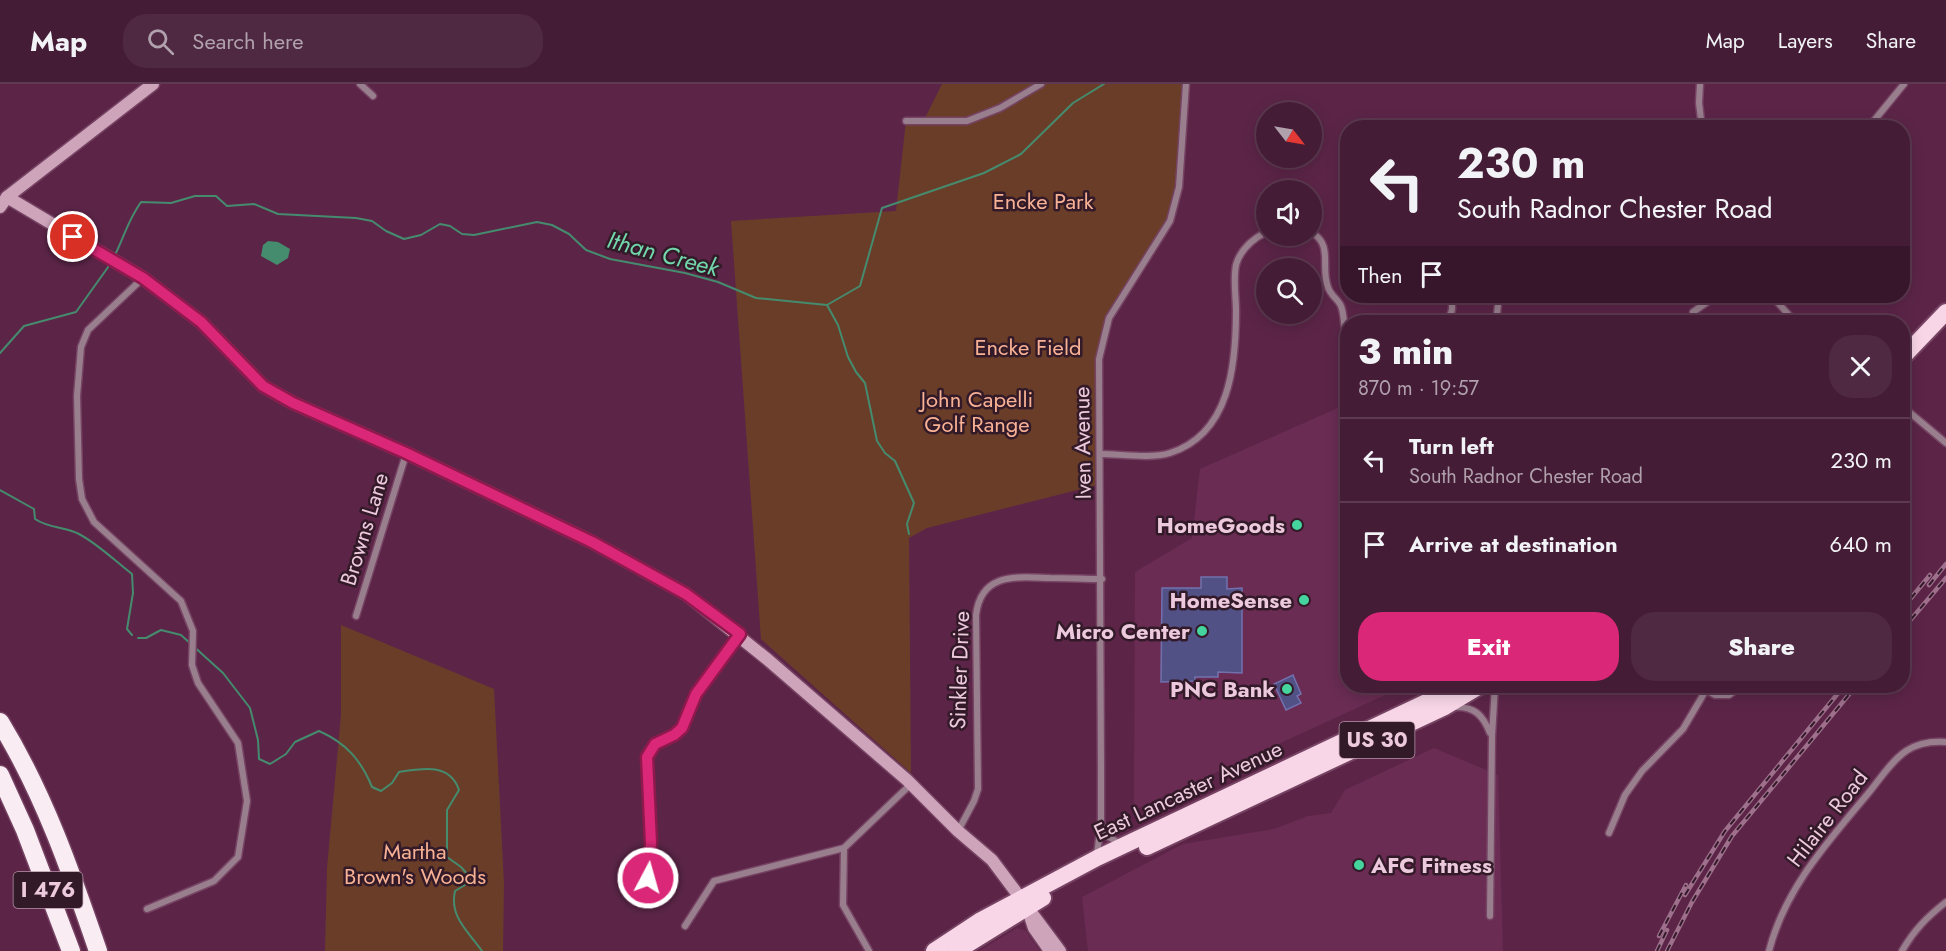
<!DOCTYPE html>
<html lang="en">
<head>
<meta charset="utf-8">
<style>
	:root { --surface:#451c36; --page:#4f2942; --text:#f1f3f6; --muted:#b0a1ad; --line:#5d3a51; --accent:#db2777 }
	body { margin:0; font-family:Jost,sans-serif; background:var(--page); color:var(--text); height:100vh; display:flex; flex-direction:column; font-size:22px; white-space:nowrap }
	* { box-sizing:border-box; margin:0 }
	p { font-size:20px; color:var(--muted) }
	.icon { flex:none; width:33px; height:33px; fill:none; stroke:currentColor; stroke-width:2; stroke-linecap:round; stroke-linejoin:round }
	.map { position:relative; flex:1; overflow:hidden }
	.panel { position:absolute; left:1340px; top:231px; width:570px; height:378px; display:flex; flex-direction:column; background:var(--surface); border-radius:24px; box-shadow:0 3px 15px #0003,0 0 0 2px var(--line) }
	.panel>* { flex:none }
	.top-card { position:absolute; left:1340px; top:36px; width:570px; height:183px; border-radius:24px; box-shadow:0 3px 15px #0003,0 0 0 2px var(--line); background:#451c36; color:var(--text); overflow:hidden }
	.needle { width:39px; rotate:121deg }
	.fabs { position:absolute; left:1256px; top:18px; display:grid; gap:12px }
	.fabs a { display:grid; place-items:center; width:66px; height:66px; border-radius:50%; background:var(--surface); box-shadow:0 3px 15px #0003,0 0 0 2px var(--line); font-size:30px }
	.pin { position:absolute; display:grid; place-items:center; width:51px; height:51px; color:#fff; margin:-26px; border:3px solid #fff; border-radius:50%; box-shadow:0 2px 6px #0007 }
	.me { position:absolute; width:66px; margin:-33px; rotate:6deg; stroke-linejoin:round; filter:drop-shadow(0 0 4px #0008) }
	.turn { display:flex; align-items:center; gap:21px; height:126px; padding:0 18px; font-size:27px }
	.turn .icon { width:78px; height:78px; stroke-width:2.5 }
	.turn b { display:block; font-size:42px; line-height:51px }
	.then { display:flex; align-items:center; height:57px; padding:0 18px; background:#0003; gap:12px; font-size:22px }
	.round { display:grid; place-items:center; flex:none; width:63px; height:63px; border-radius:24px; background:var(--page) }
	.headline { display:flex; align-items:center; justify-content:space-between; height:102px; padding:0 18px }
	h1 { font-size:36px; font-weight:800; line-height:45px }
	.action { display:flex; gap:12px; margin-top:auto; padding:12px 18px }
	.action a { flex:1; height:69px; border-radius:24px; background:var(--accent); color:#fff; font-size:24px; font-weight:800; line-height:69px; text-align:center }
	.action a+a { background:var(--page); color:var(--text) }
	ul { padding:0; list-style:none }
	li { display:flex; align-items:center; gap:18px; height:84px; padding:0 18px; border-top:2px solid var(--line) }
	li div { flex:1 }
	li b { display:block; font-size:22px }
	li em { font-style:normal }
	header { display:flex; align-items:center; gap:36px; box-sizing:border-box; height:84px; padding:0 30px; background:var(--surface); border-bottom:2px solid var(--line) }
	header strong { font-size:28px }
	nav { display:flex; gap:33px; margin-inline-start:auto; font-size:21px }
	.search { width:420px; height:54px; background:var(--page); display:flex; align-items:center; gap:15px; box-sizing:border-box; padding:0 21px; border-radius:24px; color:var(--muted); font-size:22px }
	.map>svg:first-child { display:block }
	.built { fill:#6a2c53 }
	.green { fill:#6a3d29 }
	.water { fill:#458b6e }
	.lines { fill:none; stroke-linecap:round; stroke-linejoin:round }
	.stream { stroke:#458b6e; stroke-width:2 }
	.building { fill:#525186; stroke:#7271ae; stroke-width:1.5 }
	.minor-casing { stroke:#764363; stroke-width:9 }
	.secondary-casing { stroke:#764363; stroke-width:15 }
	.trunk-casing { stroke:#764363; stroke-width:20 }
	.motorway-casing { stroke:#764363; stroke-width:21 }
	.minor { stroke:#997f8e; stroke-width:6 }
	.secondary { stroke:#cea4bb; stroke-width:12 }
	.trunk { stroke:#f8d6e8; stroke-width:16 }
	.motorway { stroke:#f9ecf3; stroke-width:18 }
	.rail-casing { stroke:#9e708c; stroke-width:4.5 }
	.rail { stroke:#331a29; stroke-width:2; stroke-dasharray:7; stroke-linecap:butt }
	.route-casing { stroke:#8e194d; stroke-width:15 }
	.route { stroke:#db2777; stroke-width:10 }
	.poi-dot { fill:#46d49e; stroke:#331a29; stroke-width:2 }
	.labels { text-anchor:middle; stroke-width:5; stroke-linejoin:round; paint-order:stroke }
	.shield { fill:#331a29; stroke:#b494a6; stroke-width:1.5 }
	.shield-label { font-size:21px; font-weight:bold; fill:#ecc9dc }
	.park-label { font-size:22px; fill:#f8b194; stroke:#331a29 }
	.street-label { font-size:22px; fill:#ecc9dc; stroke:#331a29 }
	.poi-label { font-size:22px; font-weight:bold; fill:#ecc9dc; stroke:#331a29; text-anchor:end }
	.water-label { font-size:24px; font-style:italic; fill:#72d8ac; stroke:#331a29 }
</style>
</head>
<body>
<header>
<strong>Map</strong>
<div class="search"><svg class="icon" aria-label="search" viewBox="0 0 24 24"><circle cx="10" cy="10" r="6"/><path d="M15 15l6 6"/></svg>Search here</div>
<nav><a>Map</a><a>Layers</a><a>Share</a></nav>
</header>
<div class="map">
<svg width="1946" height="867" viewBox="0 0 1946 867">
	<rect width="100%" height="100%" fill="#5c2548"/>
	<!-- built -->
	<g class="built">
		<path d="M1347,320V602H1405L1134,726L1135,488L1192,454L1200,385Z"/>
		<path d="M1434,664L1498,691L1503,867H1088L1082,813L1183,760L1274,745L1308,732L1331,729L1345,706Z"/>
		<path d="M1017,844L1026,847L1040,867H979Z"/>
	</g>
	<!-- green -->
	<g class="green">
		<path d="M942,0H1186L1179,103L1170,137L1109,234L1099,275L1101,400L927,444L909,454L911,689L761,555L731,137L896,127L906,37L924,36Z"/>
		<path d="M341,541L494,605L504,800L503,867H325L327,784L341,631Z"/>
	</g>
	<!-- water -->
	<path class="water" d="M268,157L278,158L290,165L288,174L277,181L261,172L263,161Z"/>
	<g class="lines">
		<!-- stream -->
		<g class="stream">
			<path d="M115,171C125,151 127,138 141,118L171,119L195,112H216L227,122L254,120L278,130L356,134L372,137L386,147L404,155L421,151L440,140L450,142L462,150L474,151L537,138L552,141L569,150L586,166L610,175L685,189L718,198L756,214L827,221L860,202L882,124L984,89L1021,70L1073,19L1104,0"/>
			<path d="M827,221L838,241L848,273L856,288L865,299L877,357L885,369L895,377L914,419L907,440L909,450"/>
			<path d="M0,269L24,242L76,228L111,179"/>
			<path d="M0,406L34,425L35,435C48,444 65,443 79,450C98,460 115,477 132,490L133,509L127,545L132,551"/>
			<path d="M138,554H146L161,546L181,551L223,589L250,624L258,656L259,675L270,680L286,670L295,658L319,647C346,659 361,676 372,703L381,707L392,699L399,688C423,684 450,679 459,706L447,726V773L461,783L468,791L465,801L455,807C449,833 469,848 482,867"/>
		</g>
	</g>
	<!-- building -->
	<g class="building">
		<path d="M1201,493H1227V505L1242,504V589L1218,588V593H1195V597L1161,598L1162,504H1201Z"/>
		<path d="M1293,591L1301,610L1297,612L1301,619L1286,626L1274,600Z"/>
	</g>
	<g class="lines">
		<defs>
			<g id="minor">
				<path d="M360,0L373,12"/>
				<path d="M1700,0L1699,19L1702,44"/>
				<path d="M906,37H967L1000,24L1041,0"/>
				<path d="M1868,44L1904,0"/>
				<path d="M1311,148C1334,161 1320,183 1328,203C1330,211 1338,215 1341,222C1345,232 1343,244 1347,254"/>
				<path d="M143,194L88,246L81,263L77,312L79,395L82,415L94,438L181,517L193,547L192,581L198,599L238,659L247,717L238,773L214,797L147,825"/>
				<path d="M1499,212L1497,230L1500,238"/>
				<path d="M1772,212L1795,238"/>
				<path d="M1693,228L1716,212"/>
				<path d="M1442,238C1453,232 1454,224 1450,212"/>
				<path d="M1902,322L1946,359"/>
				<path d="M1101,370C1120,370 1152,375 1170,369C1230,350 1236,281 1236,227C1236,213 1233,195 1236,181C1240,166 1253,155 1266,148"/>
				<path d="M356,532L406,370"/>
				<path d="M1706,606L1715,611H1729L1741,602"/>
				<path d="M1454,623C1474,622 1483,631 1490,649"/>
				<path d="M1102,741L1107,752L1121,760"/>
				<path d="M958,747L974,717L978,705L976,531C981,488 1017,493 1050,494C1067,494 1085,495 1102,495"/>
				<path d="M1609,749L1625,711L1642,687L1683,645L1706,606L1705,602"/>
				<path d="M1097,771L1101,737V686L1099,275L1109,234L1170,137L1179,103L1186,0"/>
				<path d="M642,811L647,804L651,759L647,673L655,660L674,651L682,643L696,610L739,551"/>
				<path d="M1490,832L1492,652L1495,602"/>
				<path d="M685,842L714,797L844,764"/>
				<path d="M869,867L843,821L844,764L911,700"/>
				<path d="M1769,867C1785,805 1826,760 1866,712C1879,697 1890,678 1906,667C1918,659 1932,657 1946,658"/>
				<path d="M1902,867C1914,846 1927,833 1946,818"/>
			</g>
			<g id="secondary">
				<path d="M7,113L143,194L201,238L263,302L293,319L406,369L592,458L686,510L767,575L907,696L958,747L992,776L1060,867"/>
				<path d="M0,123L7,113L153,0"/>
				<path d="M1030,832L1034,844L1050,867"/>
			</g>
			<g id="trunk">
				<path d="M1902,274L1946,228"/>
				<path d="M1147,763L1445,623L1480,602"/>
				<path d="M934,867L981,836L1097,774L1439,612L1468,602"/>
				<path d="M957,867L1043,814"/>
			</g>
			<g id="motorway">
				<path d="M0,638C44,710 71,788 98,867"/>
				<path d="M0,691L25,746L71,867"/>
			</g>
		</defs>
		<!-- minor casing -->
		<use href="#minor" class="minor-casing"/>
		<!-- secondary casing -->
		<use href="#secondary" class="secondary-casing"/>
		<!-- trunk casing -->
		<use href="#trunk" class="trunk-casing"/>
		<!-- motorway casing -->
		<use href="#motorway" class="motorway-casing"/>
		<!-- minor -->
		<use href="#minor" class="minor"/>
		<!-- secondary -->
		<use href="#secondary" class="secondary"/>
		<!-- trunk -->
		<use href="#trunk" class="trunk"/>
		<!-- motorway -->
		<use href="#motorway" class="motorway"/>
		<defs>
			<g id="rail">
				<path d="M1929,501L1946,480"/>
				<path d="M1902,525L1930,491"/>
				<path d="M1902,546L1946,494"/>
				<path d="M1685,811L1725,747L1844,602"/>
				<path d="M1659,852L1686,801"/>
				<path d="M1657,867L1667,846"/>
				<path d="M1667,867L1692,818L1732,752L1856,602"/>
			</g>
		</defs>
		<!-- rail casing -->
		<use href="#rail" class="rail-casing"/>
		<!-- rail -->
		<use href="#rail" class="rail"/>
	</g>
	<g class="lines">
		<defs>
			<path id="route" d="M73,153L143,194L201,238L263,302L293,319L406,369L592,458L686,510L740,550L696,610L682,644L674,651L655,660L647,673L651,759L648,794"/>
		</defs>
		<!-- route casing -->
		<use href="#route" class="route-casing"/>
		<!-- route -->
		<use href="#route" class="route"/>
	</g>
	<!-- markers -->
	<g class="poi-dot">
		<circle cx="1297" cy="441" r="6"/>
		<circle cx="1304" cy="516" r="6"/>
		<circle cx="1202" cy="547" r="6"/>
		<circle cx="1287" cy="605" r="6"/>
		<circle cx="1359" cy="781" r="6"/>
	</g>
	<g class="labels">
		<!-- shield labels -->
		<g class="shield">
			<rect x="1339.5" y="638" width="75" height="36" rx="4.5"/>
			<rect x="13.5" y="788" width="69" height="36" rx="4.5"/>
		</g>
		<g class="shield-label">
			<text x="1377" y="663">US 30</text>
			<text x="48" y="813">I 476</text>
		</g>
		<!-- park labels -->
		<g class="park-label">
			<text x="1043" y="125">Encke Park</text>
			<text x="1028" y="271">Encke Field</text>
			<text x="977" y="323">John Capelli<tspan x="977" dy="25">Golf Range</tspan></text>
			<text x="415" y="775">Martha<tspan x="415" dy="25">Brown's Woods</tspan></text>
		</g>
		<!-- street labels -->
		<g class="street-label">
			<text transform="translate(1082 359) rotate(-91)" y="8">Iven Avenue</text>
			<text transform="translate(364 445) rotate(-73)" y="8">Browns Lane</text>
			<text transform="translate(959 586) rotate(-88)" y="8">Sinkler Drive</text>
			<text transform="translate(1188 706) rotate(-25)" y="8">East Lancaster Avenue</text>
			<text transform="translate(1827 734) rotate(-52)" y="8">Hilaire Road</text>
		</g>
		<!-- poi labels -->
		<g class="poi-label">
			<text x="1285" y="449">HomeGoods</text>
			<text x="1292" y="524">HomeSense</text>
			<text x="1190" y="555">Micro Center</text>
			<text x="1275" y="613">PNC Bank</text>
			<text x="1371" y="789" text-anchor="start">AFC Fitness</text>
		</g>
		<!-- water labels -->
		<g class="water-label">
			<text transform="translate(663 170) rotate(15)" y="8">Ithan Creek</text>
		</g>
	</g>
</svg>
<div class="fabs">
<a><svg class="needle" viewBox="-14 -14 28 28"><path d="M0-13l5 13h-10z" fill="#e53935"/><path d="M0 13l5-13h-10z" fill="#b0a1ad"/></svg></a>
<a><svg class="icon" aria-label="sound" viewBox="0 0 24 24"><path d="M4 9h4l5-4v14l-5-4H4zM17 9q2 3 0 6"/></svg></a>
<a><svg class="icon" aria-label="search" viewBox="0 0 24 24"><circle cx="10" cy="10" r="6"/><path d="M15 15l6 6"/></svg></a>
</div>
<div class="pin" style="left:73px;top:153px;background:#d93025"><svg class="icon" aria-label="arrive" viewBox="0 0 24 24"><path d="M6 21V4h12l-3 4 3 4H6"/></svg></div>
<svg class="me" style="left:648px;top:794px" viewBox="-20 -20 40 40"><circle r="17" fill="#db2777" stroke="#fff" stroke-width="3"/><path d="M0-11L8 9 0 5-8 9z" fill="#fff"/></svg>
<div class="top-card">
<div class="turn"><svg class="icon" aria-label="left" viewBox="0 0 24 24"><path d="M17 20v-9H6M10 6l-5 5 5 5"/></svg><div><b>230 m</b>South Radnor Chester Road</div></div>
<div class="then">Then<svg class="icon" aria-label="arrive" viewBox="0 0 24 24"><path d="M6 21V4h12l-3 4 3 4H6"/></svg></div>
</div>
<section class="panel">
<div class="headline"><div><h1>3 min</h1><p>870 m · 19:57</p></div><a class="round"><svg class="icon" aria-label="close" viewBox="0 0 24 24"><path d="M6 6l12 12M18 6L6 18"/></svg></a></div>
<ul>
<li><svg class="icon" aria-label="left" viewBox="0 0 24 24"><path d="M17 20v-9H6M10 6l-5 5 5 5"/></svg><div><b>Turn left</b><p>South Radnor Chester Road</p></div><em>230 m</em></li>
<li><svg class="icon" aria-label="arrive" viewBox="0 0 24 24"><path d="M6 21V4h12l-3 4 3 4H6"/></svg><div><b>Arrive at destination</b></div><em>640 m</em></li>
</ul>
<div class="action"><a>Exit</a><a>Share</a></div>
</section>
</div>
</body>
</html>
